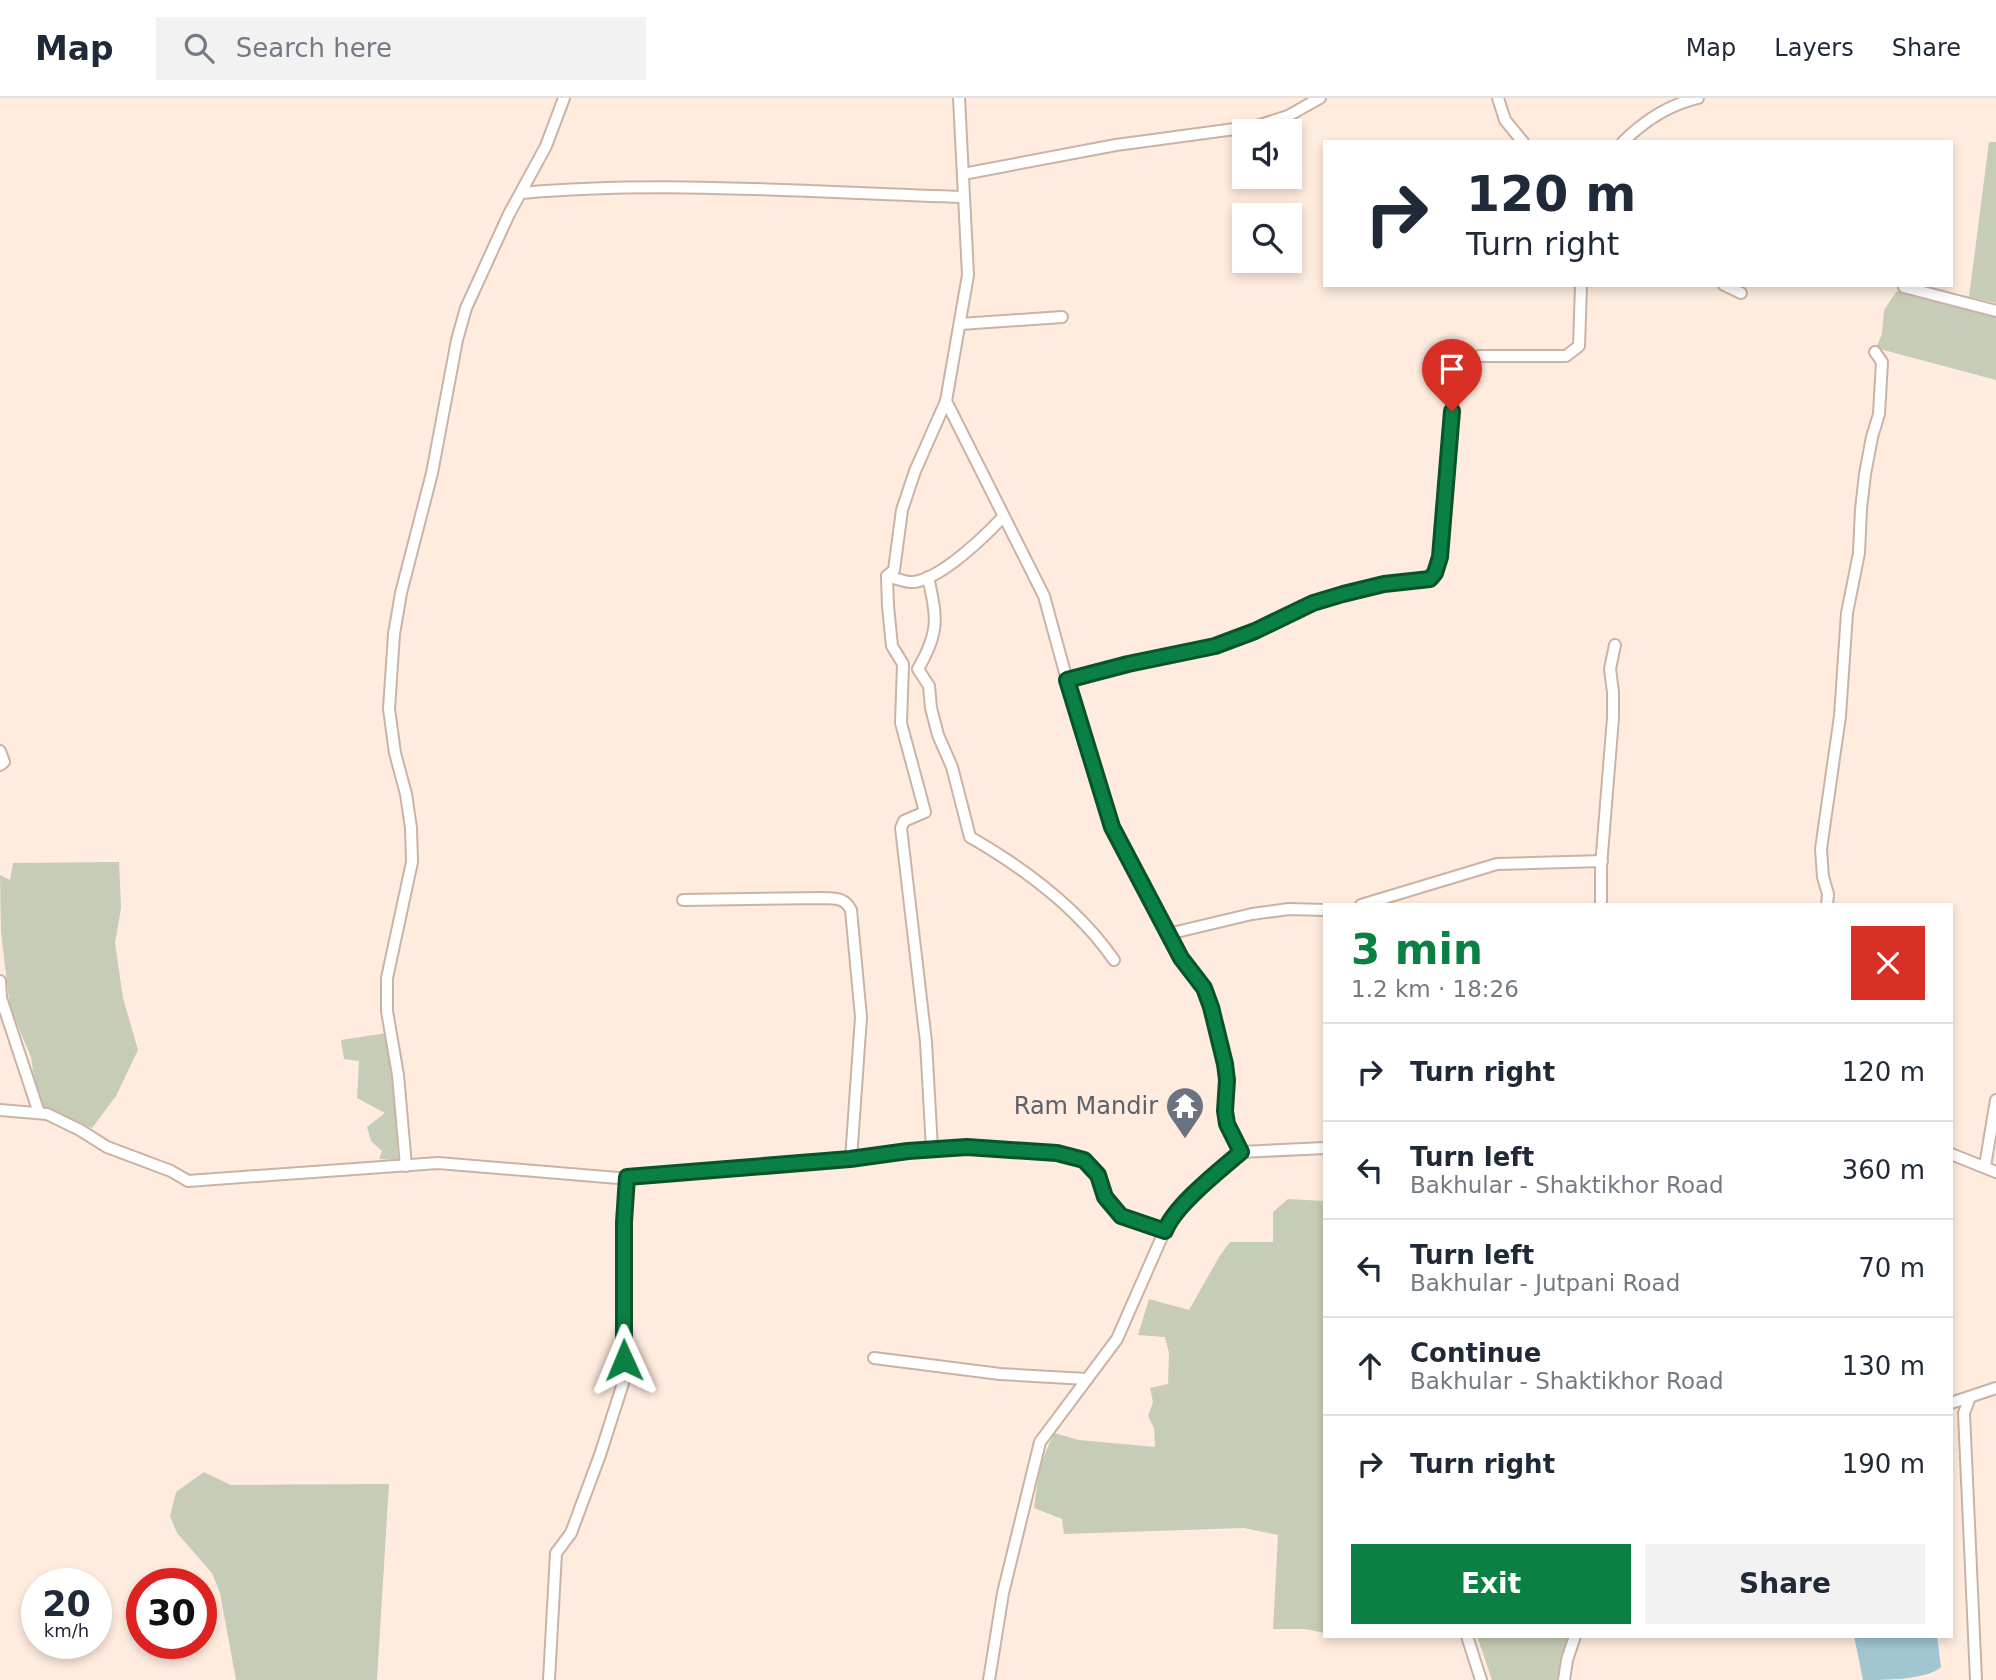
<!DOCTYPE html>
<html lang="en">
<head>
<meta charset="utf-8">
<style>
	:root { --surface:#fff; --page:#f2f2f3; --text:#1f2937; --muted:#747a83; --line:#e0e1e3; --accent:#0b8043 }
	body { margin:0; font-family:"DejaVu Sans",sans-serif; background:var(--page); color:var(--text); height:100vh; display:flex; flex-direction:column; font-size:26px; white-space:nowrap }
	* { box-sizing:border-box; margin:0 }
	p { font-size:23px; color:var(--muted) }
	.icon { flex:none; width:38px; height:38px; fill:none; stroke:currentColor; stroke-width:2; stroke-linecap:round; stroke-linejoin:round }
	.map { position:relative; flex:1; overflow:hidden }
	.side { position:absolute; left:1323px; top:805px; width:630px; height:735px; display:flex; flex-direction:column; background:var(--surface); border-radius:0px; box-shadow:0 4px 10px #0003 }
	.side>* { flex:none }
	.hud { position:absolute; left:1323px; top:42px; width:630px; height:147px; border-radius:0px; box-shadow:0 4px 10px #0003; background:#fff; color:var(--text); overflow:hidden }
	.fabs { position:absolute; left:1232px; top:21px; display:grid; gap:14px }
	.fabs a { display:grid; place-items:center; width:70px; height:70px; border-radius:0px; background:var(--surface); box-shadow:0 4px 10px #0003; font-size:35px }
	.speed { position:absolute; left:21px; top:1470px; display:flex; gap:14px; font-size:35px; font-weight:700; text-align:center }
	.speed>* { display:grid; place-content:center; width:91px; height:91px; border-radius:50%; background:var(--surface); box-shadow:0 4px 10px #0003; line-height:1 }
	.speed small { font-size:18px; font-weight:400 }
	.speed .limit { border:10px solid #d22; background:#fff; color:#111 }
	.pin { position:absolute; display:grid; place-items:center; width:60px; height:60px; color:#fff; margin:-72px -30px; border-radius:50% 50% 50% 0; rotate:-45deg; box-shadow:0 0 7px #0007 }
	.pin .icon { rotate:45deg }
	.me { position:absolute; width:77px; margin:-38px; rotate:359deg; stroke-linejoin:round; filter:drop-shadow(0 0 5px #0008) }
	.turn { display:flex; align-items:center; gap:24px; height:147px; padding:0 28px; font-size:32px }
	.turn .icon { width:91px; height:91px; stroke-width:2.5 }
	.turn b { display:block; font-size:49px; line-height:60px }
	.round { display:grid; place-items:center; flex:none; width:74px; height:74px; border-radius:0px; background:var(--page) }
	.overview { display:flex; align-items:center; justify-content:space-between; height:119px; padding:0 28px }
	h1 { font-size:42px; font-weight:700; line-height:52px; color:var(--accent) }
	.action { display:flex; gap:14px; margin-top:auto; padding:14px 28px }
	.action a { flex:1; height:80px; border-radius:0px; background:var(--accent); color:#fff; font-size:28px; font-weight:700; line-height:80px; text-align:center }
	.action a+a { background:var(--page); color:var(--text) }
	ul { padding:0; list-style:none }
	li { display:flex; align-items:center; gap:21px; height:98px; padding:0 28px; border-top:2px solid var(--line) }
	li div { flex:1 }
	li b { display:block; font-size:26px }
	li em { font-style:normal }
	header { display:flex; align-items:center; gap:42px; box-sizing:border-box; height:98px; padding:0 35px; background:var(--surface); border-bottom:2px solid var(--line) }
	header strong { font-size:33px }
	nav { display:flex; gap:38px; margin-inline-start:auto; font-size:24px }
	.search { width:490px; height:63px; background:var(--page); display:flex; align-items:center; gap:18px; box-sizing:border-box; padding:0 24px; border-radius:0px; color:var(--muted); font-size:26px }
	.map>svg:first-child { display:block }
	.green { fill:#c6ccb5 }
	.water { fill:#a2c5d1 }
	.lines { fill:none; stroke-linecap:round; stroke-linejoin:round }
	.minor-casing { stroke:#cab3a4; stroke-width:14 }
	.minor { stroke:#fff; stroke-width:10 }
	.route-casing { stroke:#07532c; stroke-width:18 }
	.route { stroke:#0b8043; stroke-width:12 }
	.labels { text-anchor:middle; stroke-width:5; stroke-linejoin:round; paint-order:stroke }
	.worship-label { font-size:24px; fill:#5b616d; stroke:#ffecdf; text-anchor:end }
</style>
</head>
<body>
<header>
<strong>Map</strong>
<div class="search"><svg class="icon" aria-label="search" viewBox="0 0 24 24"><circle cx="10" cy="10" r="6"/><path d="M15 15l6 6"/></svg>Search here</div>
<nav><a>Map</a><a>Layers</a><a>Share</a></nav>
</header>
<div class="map">
<svg width="1996" height="1582" viewBox="0 0 1996 1582">
	<rect width="100%" height="100%" fill="#ffecdf"/>
	<!-- green -->
	<g class="green">
		<path d="M1989,44H1996V205L1969,199Z"/>
		<path d="M1897,193L1996,219V282L1876,250L1882,236L1884,212Z"/>
		<path d="M119,764L121,810L115,845L123,900L138,952L116,998L92,1030L38,1008L31,959L10,910L1,834L0,777L10,782L13,765Z"/>
		<path d="M387,935L394,984L398,1061L397,1062L379,1061L382,1053L371,1043L367,1029L385,1015L357,1000L359,963L344,961L341,942Z"/>
		<path d="M1288,1101L1324,1103L1325,1109V1535L1304,1531H1273L1278,1437L1244,1430L1064,1436L1062,1421L1034,1410L1040,1367L1054,1335L1079,1342L1155,1349L1154,1330L1148,1318L1153,1304L1150,1290L1168,1286L1169,1255L1165,1239L1138,1237L1149,1201L1189,1212L1219,1159L1230,1144H1273V1114Z"/>
		<path d="M204,1374L231,1387L389,1386L377,1582H236L220,1495L212,1475L177,1435L170,1418L176,1394Z"/>
		<path d="M1477,1538H1569L1557,1582H1492Z"/>
	</g>
	<!-- water -->
	<path class="water" d="M1854,1538H1937L1941,1569C1927,1582 1884,1582 1863,1582Z"/>
	<g class="lines">
		<defs>
			<g id="minor">
				<path d="M959,0L968,177L946,303L1044,498L1067,582L1112,729L1181,860L1204,890L1218,929L1225,966L1227,982L1225,1013L1227,1026L1241,1054"/>
				<path d="M1498,0L1505,22L1523,44"/>
				<path d="M1623,44C1645,22 1668,7 1698,0"/>
				<path d="M963,76L1116,47L1257,28L1288,18L1320,0"/>
				<path d="M522,95C667,82 819,95 964,99"/>
				<path d="M1724,187L1741,195"/>
				<path d="M1904,189L1996,213"/>
				<path d="M960,226L1062,219"/>
				<path d="M887,478C895,480 906,485 914,484C942,480 984,439 1003,419"/>
				<path d="M928,479C937,520 940,533 918,571L929,588L931,610L938,637L952,669L970,739C1024,770 1078,810 1114,862"/>
				<path d="M1067,582L1128,566L1215,548L1255,533L1313,505L1343,496L1384,487L1430,481L1435,475L1440,459L1455,275L1462,265L1479,258H1566L1579,248L1581,187"/>
				<path d="M0,653L4,664L0,667"/>
				<path d="M683,802L823,800C836,801 844,799 851,812L861,919L851,1061"/>
				<path d="M1361,807L1497,766L1602,763"/>
				<path d="M1601,807V768L1613,620V594L1610,571L1615,547"/>
				<path d="M1827,807L1828,796L1823,779L1821,751L1840,618L1847,515L1859,455L1861,411L1865,376L1872,339L1879,316L1882,264L1875,254"/>
				<path d="M1168,836L1252,816L1289,811L1325,812"/>
				<path d="M0,883L1,900L39,1015"/>
				<path d="M0,1012L47,1016L80,1032L107,1049L171,1073L188,1083L438,1065L618,1080L851,1061L908,1053L967,1049L1057,1055L1084,1062L1098,1077L1105,1099L1121,1118L1165,1133"/>
				<path d="M932,1051L926,944L901,730L904,723L925,714L901,625L903,566L892,548L888,508L887,478L894,472L902,412L915,373L946,303"/>
				<path d="M1241,1054L1325,1050"/>
				<path d="M1951,1056L1996,1074"/>
				<path d="M406,1068L398,977L387,913V880L412,764L411,730L406,696L395,655L389,611L394,536L401,495L432,375L457,242L466,210L509,116L546,48L564,0"/>
				<path d="M1985,1068L1996,1002"/>
				<path d="M874,1260L1000,1276L1087,1281"/>
				<path d="M1970,1299L1964,1315L1976,1582"/>
				<path d="M1951,1305L1996,1290"/>
				<path d="M1467,1538L1481,1582"/>
				<path d="M549,1582L556,1455L571,1435L600,1357L625,1279L624,1124L627,1079"/>
				<path d="M989,1582L1003,1495L1040,1344L1117,1241L1168,1125L1201,1089L1241,1054"/>
				<path d="M1564,1582L1567,1562L1575,1538"/>
			</g>
		</defs>
		<!-- minor casing -->
		<use href="#minor" class="minor-casing"/>
		<!-- minor -->
		<use href="#minor" class="minor"/>
	</g>
	<g class="lines">
		<defs>
			<path id="route" d="M624,1262V1124L627,1079L850,1061L908,1053L967,1049L1057,1055L1084,1062L1098,1077L1105,1099L1121,1118L1165,1133C1174,1108 1220,1072 1241,1054L1227,1026L1225,1013L1227,982L1225,966L1211,909L1204,890L1181,860L1112,729L1067,582L1128,566L1215,548L1255,533L1313,505L1343,496L1384,486L1430,481L1435,475L1440,459L1452,313"/>
		</defs>
		<!-- route casing -->
		<use href="#route" class="route-casing"/>
		<!-- route -->
		<use href="#route" class="route"/>
	</g>
	<!-- icons -->
	<defs>
		<symbol id="temple-pin" viewBox="-11 -11 22 30"><path d="M0 17L-7.5 6A9.5 9.5 0 1 1 7.5 6Z" fill="#6b7280" stroke="#ffecdf"/><path d="M0-6L5-2H3V0L6.5 2.5H4V6H1.5V3h-3V6H-4V2.5H-6.5L-3 0V-2H-5Z" fill="#fff"/></symbol>
	</defs>
	<g fill-rule="evenodd">
		<use href="#temple-pin" x="1163" y="986" width="44" height="60"/>
	</g>
	<g class="labels">
		<!-- worship labels -->
		<g class="worship-label">
			<text x="1158" y="1016">Ram Mandir</text>
		</g>
	</g>
</svg>
<div class="fabs">
<a><svg class="icon" aria-label="sound" viewBox="0 0 24 24"><path d="M4 9h4l5-4v14l-5-4H4zM17 9q2 3 0 6"/></svg></a>
<a><svg class="icon" aria-label="search" viewBox="0 0 24 24"><circle cx="10" cy="10" r="6"/><path d="M15 15l6 6"/></svg></a>
</div>
<div class="speed"><div>20<small>km/h</small></div><div class="limit">30</div></div>
<div class="pin" style="left:1452px;top:313px;background:#d93025"><svg class="icon" aria-label="arrive" viewBox="0 0 24 24"><path d="M6 21V4h12l-3 4 3 4H6"/></svg></div>
<svg class="me" style="left:624px;top:1262px" viewBox="-20 -20 40 40"><path d="M0-17L14 15 0 8-14 15z" fill="#0b8043" stroke="#fff" stroke-width="4"/></svg>
<div class="hud">
<div class="turn"><svg class="icon" aria-label="right" viewBox="0 0 24 24"><path d="M7 20v-9h11M14 6l5 5-5 5"/></svg><div><b>120 m</b>Turn right</div></div>
</div>
<section class="side">
<div class="overview"><div><h1>3 min</h1><p>1.2 km · 18:26</p></div><a class="round" style="background:#d93025;color:#fff"><svg class="icon" aria-label="close" viewBox="0 0 24 24"><path d="M6 6l12 12M18 6L6 18"/></svg></a></div>
<ul>
<li><svg class="icon" aria-label="right" viewBox="0 0 24 24"><path d="M7 20v-9h11M14 6l5 5-5 5"/></svg><div><b>Turn right</b></div><em>120 m</em></li>
<li><svg class="icon" aria-label="left" viewBox="0 0 24 24"><path d="M17 20v-9H6M10 6l-5 5 5 5"/></svg><div><b>Turn left</b><p>Bakhular - Shaktikhor Road</p></div><em>360 m</em></li>
<li><svg class="icon" aria-label="left" viewBox="0 0 24 24"><path d="M17 20v-9H6M10 6l-5 5 5 5"/></svg><div><b>Turn left</b><p>Bakhular - Jutpani Road</p></div><em>70 m</em></li>
<li><svg class="icon" aria-label="ahead" viewBox="0 0 24 24"><path d="M12 20V5M6 11l6-6 6 6"/></svg><div><b>Continue</b><p>Bakhular - Shaktikhor Road</p></div><em>130 m</em></li>
<li><svg class="icon" aria-label="right" viewBox="0 0 24 24"><path d="M7 20v-9h11M14 6l5 5-5 5"/></svg><div><b>Turn right</b></div><em>190 m</em></li>
</ul>
<div class="action"><a>Exit</a><a>Share</a></div>
</section>
</div>
</body>
</html>
